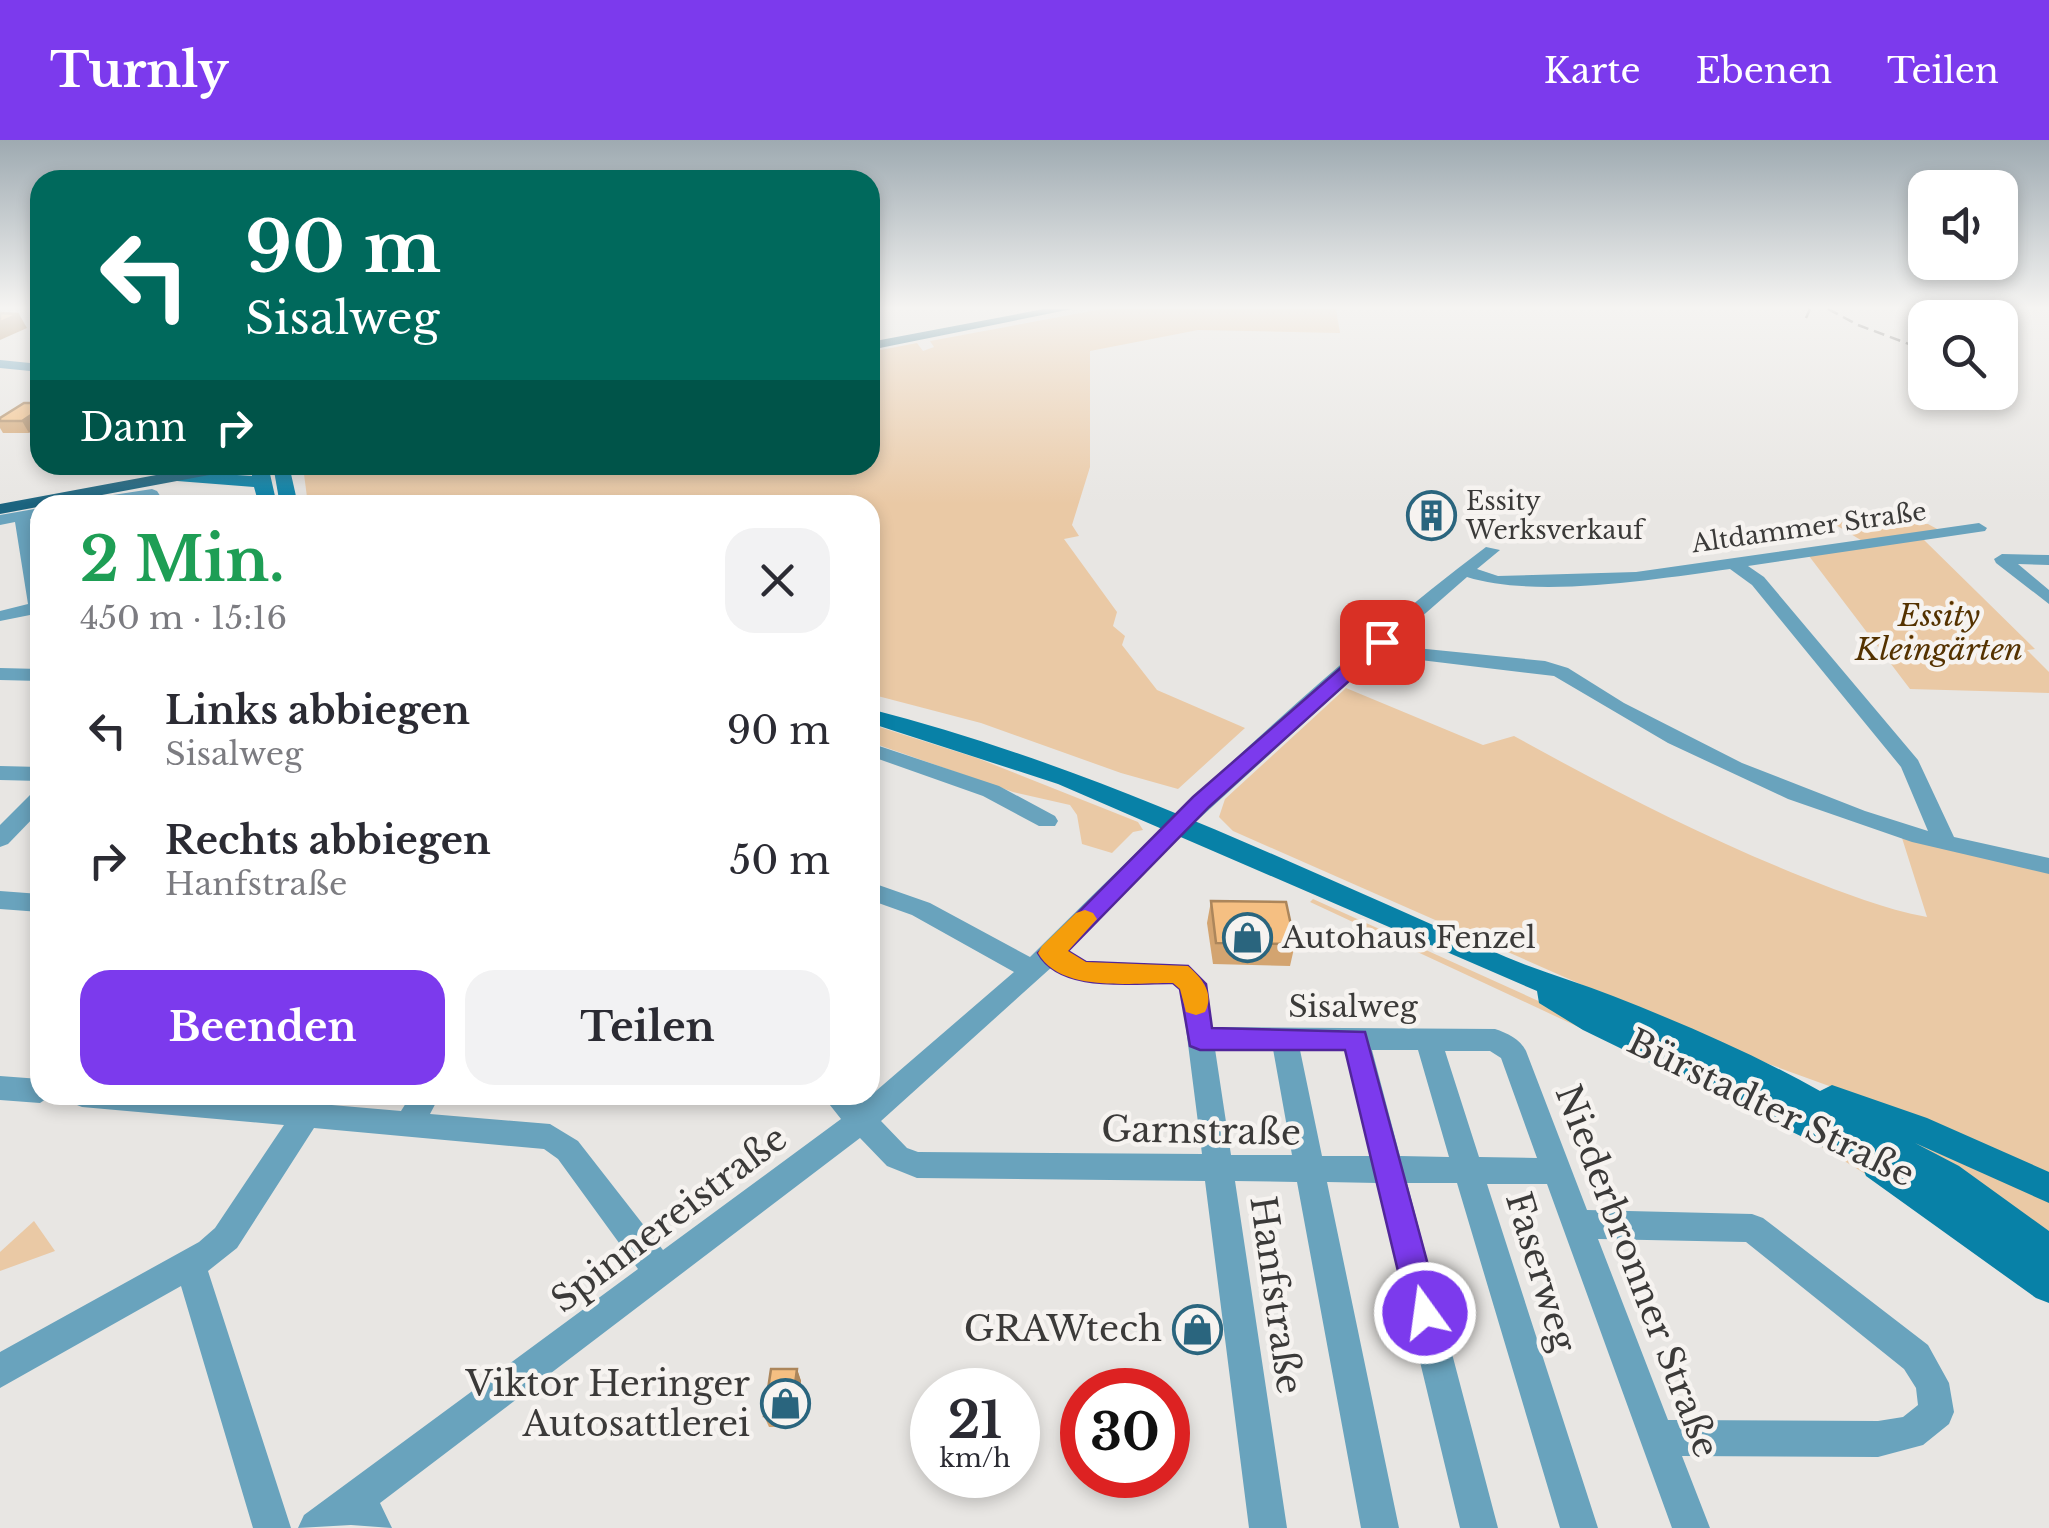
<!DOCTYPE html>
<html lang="de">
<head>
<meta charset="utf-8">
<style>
	:root { --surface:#fff; --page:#f2f2f3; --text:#2b2b33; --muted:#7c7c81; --accent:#7c3aed }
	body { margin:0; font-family:"Libre Baskerville",serif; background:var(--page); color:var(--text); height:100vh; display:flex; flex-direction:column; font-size:38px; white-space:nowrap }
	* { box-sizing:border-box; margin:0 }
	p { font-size:32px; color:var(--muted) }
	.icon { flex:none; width:55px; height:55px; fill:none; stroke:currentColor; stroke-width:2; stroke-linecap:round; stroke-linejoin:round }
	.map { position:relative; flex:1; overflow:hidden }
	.panel { position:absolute; left:30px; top:355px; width:850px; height:610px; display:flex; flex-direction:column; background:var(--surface); border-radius:30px; box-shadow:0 5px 15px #0003 }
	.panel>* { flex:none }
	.banner { position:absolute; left:30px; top:30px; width:850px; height:305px; border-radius:30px; box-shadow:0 5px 15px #0003; background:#00695c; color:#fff; overflow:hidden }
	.fabs { position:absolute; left:1908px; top:30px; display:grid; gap:20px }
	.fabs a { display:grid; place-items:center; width:110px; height:110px; border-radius:20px; background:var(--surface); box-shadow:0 5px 15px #0003; font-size:50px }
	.speed { position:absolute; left:910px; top:1228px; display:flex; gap:20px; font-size:50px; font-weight:700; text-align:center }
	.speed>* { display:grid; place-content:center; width:130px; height:130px; border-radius:50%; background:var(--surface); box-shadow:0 5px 15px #0003; line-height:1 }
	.speed small { font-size:25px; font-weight:400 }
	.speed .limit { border:15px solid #d22; background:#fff; color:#111 }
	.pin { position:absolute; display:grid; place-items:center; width:85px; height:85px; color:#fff; margin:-42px; border-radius:20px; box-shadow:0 5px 15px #0006 }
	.me { position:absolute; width:110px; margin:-55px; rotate:346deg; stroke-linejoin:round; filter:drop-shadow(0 0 8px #0008) }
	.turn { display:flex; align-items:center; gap:35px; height:210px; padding:0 50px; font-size:45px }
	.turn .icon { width:130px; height:130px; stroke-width:2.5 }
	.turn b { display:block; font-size:70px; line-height:85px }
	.then { display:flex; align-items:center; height:95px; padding:0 50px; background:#0003; gap:20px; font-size:38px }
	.round { display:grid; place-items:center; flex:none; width:105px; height:105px; border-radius:30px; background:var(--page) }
	.headline { display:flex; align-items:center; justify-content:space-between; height:170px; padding:0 50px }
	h1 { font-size:60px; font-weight:700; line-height:75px; color:#1e9e55 }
	.primary-button { display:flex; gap:20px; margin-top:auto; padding:20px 50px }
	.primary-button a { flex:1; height:115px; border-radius:30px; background:var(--accent); color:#fff; font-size:40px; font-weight:700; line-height:115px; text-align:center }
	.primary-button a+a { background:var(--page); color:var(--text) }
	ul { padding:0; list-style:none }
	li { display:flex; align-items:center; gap:30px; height:130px; padding:0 50px }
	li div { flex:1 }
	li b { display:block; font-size:38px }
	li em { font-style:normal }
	header { display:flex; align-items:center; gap:60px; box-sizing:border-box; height:140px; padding:0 50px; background:var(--accent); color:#fff }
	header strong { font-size:48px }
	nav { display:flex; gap:55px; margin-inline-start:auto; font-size:35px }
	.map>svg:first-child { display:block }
	.green { fill:#eac9a5 }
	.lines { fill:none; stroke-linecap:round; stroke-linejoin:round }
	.street { fill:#69a3bd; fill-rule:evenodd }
	.secondary { fill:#0881a7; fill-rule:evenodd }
	.primary { fill:#1c647f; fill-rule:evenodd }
	.rail { stroke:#595856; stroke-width:2.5; stroke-dasharray:11 6; stroke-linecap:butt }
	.wall { fill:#d3a470 }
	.shaded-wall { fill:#ac865b }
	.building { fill:#f5bf82; stroke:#ac865b; stroke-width:2.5 }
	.route { fill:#7c3aed; stroke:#51269a; stroke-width:2.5 }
	.slow { fill:#f59e0b }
	.labels { text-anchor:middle; stroke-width:9; stroke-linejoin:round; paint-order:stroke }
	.far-poi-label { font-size:25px; fill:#3b3a39; stroke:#f6f3f0; text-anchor:start }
	.far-street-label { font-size:25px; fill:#3b3a39; stroke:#f6f3f0 }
	.park-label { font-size:30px; font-style:italic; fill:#543200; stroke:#f6f3f0 }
	.poi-label { font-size:30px; fill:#3b3a39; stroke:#f6f3f0; text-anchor:start }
	.street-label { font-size:30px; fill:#3b3a39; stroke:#f6f3f0 }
	.near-street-label { font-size:35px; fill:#3b3a39; stroke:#f6f3f0 }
	.near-poi-label { font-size:35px; fill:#3b3a39; stroke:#f6f3f0; text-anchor:end }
</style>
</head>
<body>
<header>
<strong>Turnly</strong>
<nav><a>Karte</a><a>Ebenen</a><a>Teilen</a></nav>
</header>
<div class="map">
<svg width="2049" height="1388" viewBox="0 0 2049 1388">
	<rect width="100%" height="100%" fill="#e8e6e3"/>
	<!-- green -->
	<g class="green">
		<path d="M1102,169H1336L1340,193L1198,190L1090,211V327L1072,385L1079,396L1064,399L1117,472L1113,486L1125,496L1122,505L1157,550L1245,588L1178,649L1121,633L981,583L870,554V365H308L304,334L317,325H870V212L917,203L923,211L934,207L930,201Z"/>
		<path d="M1831,382L1928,384L1939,390L1864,402Z"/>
		<path d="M1923,399L2035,509L2027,510L2049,532V553L1910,549L1809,416Z"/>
		<path d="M1346,548L1483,605L1514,596C1608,648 1703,697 1803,737C1844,753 1884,769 1927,777L1902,698L2049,732V1037L1937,985L1730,910L1233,691L1219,677L1225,659Z"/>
		<path d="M870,584L977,618L1138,682L1143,690L1133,692L1112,713L1082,704L1077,675L1070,665L1013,652L870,602Z"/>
		<path d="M1313,759L1700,934L1878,1034L1900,1055L1774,978L1310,762Z"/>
		<path d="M1840,968L2049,1056V1093Z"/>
		<path d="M34,1081L55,1111L0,1131V1112Z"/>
	</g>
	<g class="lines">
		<!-- street -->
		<g class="street">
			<path d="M0,220L40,224V232L0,228Z"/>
			<path d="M152,349L157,351L166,365H150L147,359L110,365H72L80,360Z"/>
			<path d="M40,368V378L30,379L40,434V473L0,481V471L28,464L15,382L0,385V375Z"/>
			<path d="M1979,383L1987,388L1985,391L1748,426L1764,437L1918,620L1954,697L2049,718V734L1912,702L1788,659L1668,603L1554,536L1412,519L1385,509L1166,709L1067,811L1086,821L1188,826L1206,845L1212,887L1495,889C1507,893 1520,899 1526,911L1587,1070L1752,1074L1763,1078L1928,1205L1949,1243L1954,1272L1949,1284L1923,1305L1878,1317L1682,1316L1710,1388H1672L1547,1044H1487L1598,1388H1560L1457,1043H1407L1498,1388H1460L1377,1043L1327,1042L1399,1388H1361L1297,1042L1235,1041L1287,1388H1249L1205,1041L917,1038L887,1026L860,998L380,1363L392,1388L351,1385L298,1388L304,1375L638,1129L558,1019L544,1009L314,988L237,1108L208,1131L291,1388H253L181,1146L0,1248V1212L199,1102L215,1088L284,985L82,967L72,963L68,955H217L401,971L411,955H440L430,974L550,984L578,1001L663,1110L841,979L822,955H854L862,963L1014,832L912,775L870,760V742L930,763L1030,817C1175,673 1323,530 1486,407L1500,410L1477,429L1498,436L1636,432ZM1730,429L1752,445L1901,627L1928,691L1865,671L1742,623L1624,563L1568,528L1545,521L1416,508L1395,500L1467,437C1537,459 1657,439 1730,429ZM1053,826L1082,841L1173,843L1181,849L1202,1014L918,1012L907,1008L881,981ZM1215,909H1273L1292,1015H1231ZM1300,910H1345L1371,1016H1322ZM1372,910H1418L1449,1017L1400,1016ZM1445,911H1490L1501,918L1537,1018L1479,1017ZM1598,1099L1746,1102L1904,1229L1916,1248L1918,1265L1903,1277L1878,1281L1668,1280Z"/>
			<path d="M2002,414L2049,415V425L2018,424L2049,450V464L1996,423L1994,419Z"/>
			<path d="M0,528L40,529V541L0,540Z"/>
			<path d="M870,603L999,646L1055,676L1058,681L1055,686H1039L983,656L870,616Z"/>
			<path d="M0,626L40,627V641L0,640Z"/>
			<path d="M40,651V671L8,704L0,707V685L32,653Z"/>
			<path d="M0,751L40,754V772L0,769Z"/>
			<path d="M0,936L40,939V955H52L40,963L0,960Z"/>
		</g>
		<!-- secondary -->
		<g class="secondary">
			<path d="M252,325H268L277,365H259L254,347L177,341L169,336L177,331L252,336Z"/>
			<path d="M273,325H289L298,365H280Z"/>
			<path d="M870,569C1091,625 1298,727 1506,817C1541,832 1578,842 1613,856C1684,884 1754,914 1820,951L1832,945L1927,978L2049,1032V1063L1915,1003L1959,1026L2049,1091V1163L2036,1158L1866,1036L1862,1026L1583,890L1539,863L1537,851L1058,644L870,583Z"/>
		</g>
		<!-- primary -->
		<g class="primary">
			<path d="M1044,169H1072L870,210V202Z"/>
			<path d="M210,325H244L236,330L0,374V364Z"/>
		</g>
		<!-- rail -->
		<g class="rail">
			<path d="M1828,169L1858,185L1925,210"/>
			<path d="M1806,178L1810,169"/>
		</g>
	</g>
	<!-- wall -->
	<g class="wall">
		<path d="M24,263L29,293H3L0,288V278Z"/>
		<path d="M1211,761L1295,804L1290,826L1213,824L1207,783Z"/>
		<path d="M797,1229L801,1241L795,1287H769L764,1276Z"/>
	</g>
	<!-- shaded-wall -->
	<g class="shaded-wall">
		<path d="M19,174L27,188L0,200V182Z"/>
		<path d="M40,269V285L29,293L22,281Z"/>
		<path d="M797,1229L801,1241L795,1287L791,1275Z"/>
	</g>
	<!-- building -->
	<g class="building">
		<path d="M0,173L19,174L0,182Z"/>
		<path d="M24,263H40V269L22,281H0V278Z"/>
		<path d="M1211,761L1286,762L1295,804L1216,803Z"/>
		<path d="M771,1229H797L791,1275L764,1276Z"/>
	</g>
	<!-- sky -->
	<linearGradient id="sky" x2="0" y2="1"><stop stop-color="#9eaab1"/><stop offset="0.46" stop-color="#f5f4f2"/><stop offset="1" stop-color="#f5f4f2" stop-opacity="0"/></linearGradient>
	<rect width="2049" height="364" fill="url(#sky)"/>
	<!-- route -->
	<path class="route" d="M1382,496L1389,498V505L1209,667L1068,811L1086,822L1188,826L1206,844L1212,888L1365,892L1441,1173L1436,1185L1425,1189L1413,1185L1408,1173L1345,910H1200L1190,906L1180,849L1173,843C1134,842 1061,854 1038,813L1193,657L1375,498Z"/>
	<!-- slow -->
	<path class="slow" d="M1085,770L1093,773L1097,779L1068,811L1086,822L1188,826C1202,838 1215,854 1205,872L1196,875L1186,872L1180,849L1173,843C1134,842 1061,854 1038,813L1042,806L1076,773Z"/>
	<!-- icons -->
	<defs>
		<symbol id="building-ring" viewBox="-11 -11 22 22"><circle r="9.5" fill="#f6f3f0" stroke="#2a657e" stroke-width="1.5"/><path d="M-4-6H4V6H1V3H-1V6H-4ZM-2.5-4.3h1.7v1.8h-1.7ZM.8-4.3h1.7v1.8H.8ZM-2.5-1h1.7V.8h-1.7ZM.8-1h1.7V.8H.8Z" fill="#2a657e"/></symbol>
		<symbol id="shop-ring" viewBox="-11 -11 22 22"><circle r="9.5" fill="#f6f3f0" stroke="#2a657e" stroke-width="1.5"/><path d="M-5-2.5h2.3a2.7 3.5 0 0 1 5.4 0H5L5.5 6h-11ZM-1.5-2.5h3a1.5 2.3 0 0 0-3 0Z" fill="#2a657e"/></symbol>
	</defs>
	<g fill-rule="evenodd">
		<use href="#building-ring" x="1404" y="348" width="55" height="55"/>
		<use href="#shop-ring" x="1220" y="770" width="55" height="55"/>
		<use href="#shop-ring" x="1170" y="1162" width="55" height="55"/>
		<use href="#shop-ring" x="758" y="1236" width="55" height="55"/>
	</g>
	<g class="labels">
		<!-- far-poi labels -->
		<g class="far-poi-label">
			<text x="1466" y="370">Essity<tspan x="1466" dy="29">Werksverkauf</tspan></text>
		</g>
		<!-- far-street labels -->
		<g class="far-street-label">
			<text transform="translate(1809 387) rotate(-8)" y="9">Altdammer Straße</text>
		</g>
		<!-- park labels -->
		<g class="park-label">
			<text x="1939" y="486">Essity<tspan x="1939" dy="34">Kleingärten</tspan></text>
		</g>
		<!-- poi labels -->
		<g class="poi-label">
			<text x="1282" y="808">Autohaus Fenzel</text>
		</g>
		<!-- street labels -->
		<g class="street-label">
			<text x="1353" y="877">Sisalweg</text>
		</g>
		<!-- near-street labels -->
		<g class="near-street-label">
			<text transform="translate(1771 968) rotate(26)" y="12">Bürstadter Straße</text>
			<text transform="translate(1201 991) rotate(1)" y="12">Garnstraße</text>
			<text transform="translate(669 1079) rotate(-37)" y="12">Spinnereistraße</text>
			<text transform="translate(1637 1131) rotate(69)" y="12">Niederbronner Straße</text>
			<text transform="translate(1541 1132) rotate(73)" y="12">Faserweg</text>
			<text transform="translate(1276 1155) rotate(82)" y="12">Hanfstraße</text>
		</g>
		<!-- near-poi labels -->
		<g class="near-poi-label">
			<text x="1162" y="1201">GRAWtech</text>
			<text x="750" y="1256">Viktor Heringer<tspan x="750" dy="40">Autosattlerei</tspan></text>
		</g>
	</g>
</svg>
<div class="fabs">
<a><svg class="icon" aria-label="sound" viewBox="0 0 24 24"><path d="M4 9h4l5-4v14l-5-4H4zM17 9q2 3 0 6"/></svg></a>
<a><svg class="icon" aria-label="search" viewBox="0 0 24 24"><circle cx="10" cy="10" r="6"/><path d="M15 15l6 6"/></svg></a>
</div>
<div class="speed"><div>21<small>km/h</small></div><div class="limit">30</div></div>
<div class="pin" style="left:1382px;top:502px;background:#d93025"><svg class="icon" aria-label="arrive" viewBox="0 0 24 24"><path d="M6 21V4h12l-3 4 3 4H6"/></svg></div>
<svg class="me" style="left:1425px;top:1173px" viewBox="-20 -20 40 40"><circle r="17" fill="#7c3aed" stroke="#fff" stroke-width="3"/><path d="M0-11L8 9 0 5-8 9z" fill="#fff"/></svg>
<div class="banner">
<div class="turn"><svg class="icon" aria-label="left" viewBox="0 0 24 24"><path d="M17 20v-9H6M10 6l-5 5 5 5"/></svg><div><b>90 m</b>Sisalweg</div></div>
<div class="then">Dann<svg class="icon" aria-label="right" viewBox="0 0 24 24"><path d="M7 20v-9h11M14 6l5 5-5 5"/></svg></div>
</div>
<section class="panel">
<div class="headline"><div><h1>2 Min.</h1><p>450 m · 15:16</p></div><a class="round"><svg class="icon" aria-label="close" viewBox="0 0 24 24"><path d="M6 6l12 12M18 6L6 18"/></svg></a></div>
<ul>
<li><svg class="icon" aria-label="left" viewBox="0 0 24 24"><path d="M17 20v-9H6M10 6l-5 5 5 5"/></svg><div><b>Links abbiegen</b><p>Sisalweg</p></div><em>90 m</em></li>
<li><svg class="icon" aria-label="right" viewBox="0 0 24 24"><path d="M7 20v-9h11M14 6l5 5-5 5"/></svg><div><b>Rechts abbiegen</b><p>Hanfstraße</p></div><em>50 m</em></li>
</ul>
<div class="primary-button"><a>Beenden</a><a>Teilen</a></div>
</section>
</div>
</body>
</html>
